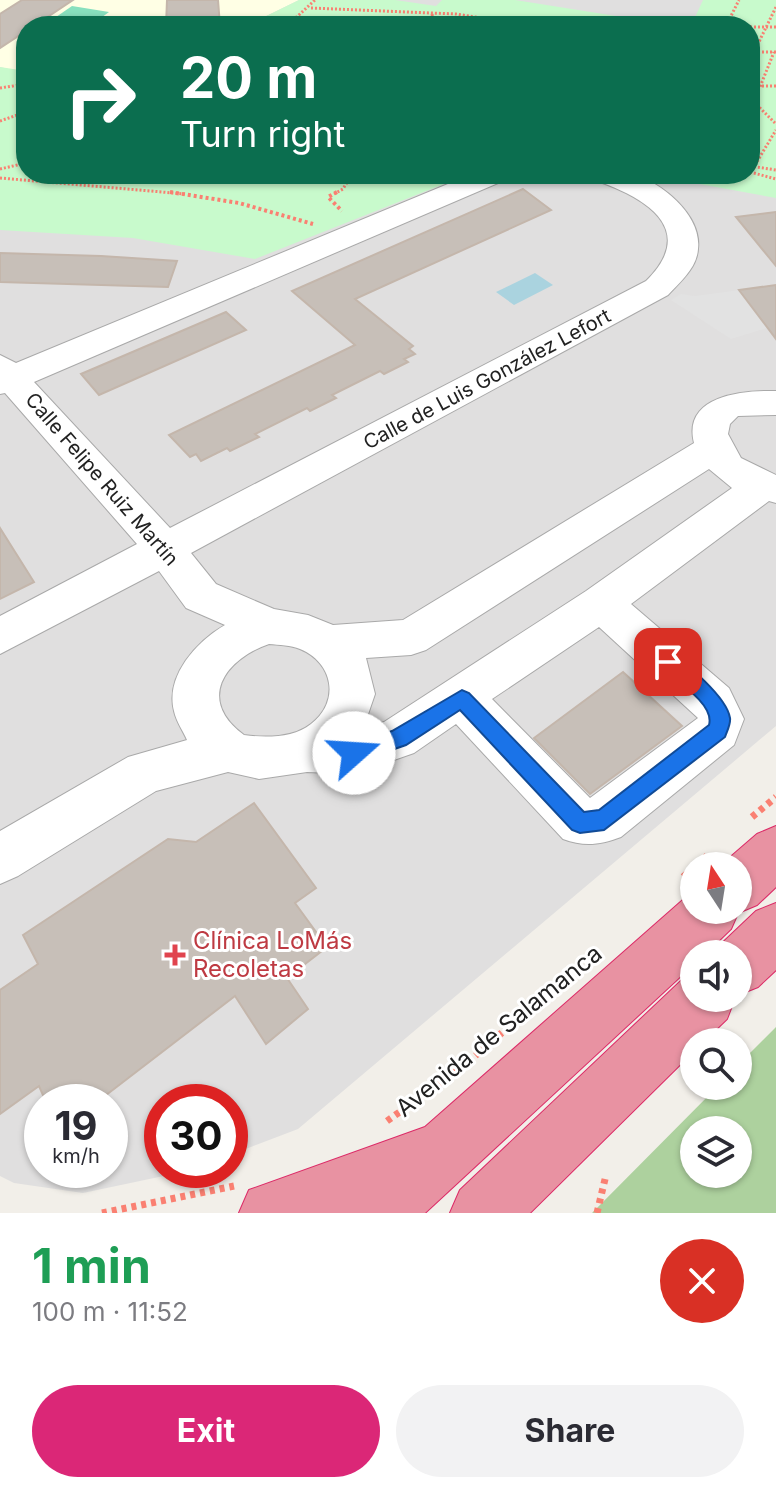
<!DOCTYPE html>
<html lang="en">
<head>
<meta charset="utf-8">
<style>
	:root { --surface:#fff; --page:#f2f2f3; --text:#2b2b33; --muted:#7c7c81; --accent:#db2777 }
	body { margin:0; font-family:Inter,sans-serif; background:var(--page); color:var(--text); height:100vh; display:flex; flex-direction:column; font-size:30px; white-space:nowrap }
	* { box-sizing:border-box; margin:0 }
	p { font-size:26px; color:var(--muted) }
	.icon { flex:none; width:44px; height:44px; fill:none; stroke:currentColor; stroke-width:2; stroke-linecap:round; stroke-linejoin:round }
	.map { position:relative; height:1213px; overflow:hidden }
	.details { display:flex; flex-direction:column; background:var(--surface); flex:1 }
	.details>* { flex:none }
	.top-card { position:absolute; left:16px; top:16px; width:744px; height:168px; border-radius:32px; box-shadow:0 2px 6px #0004; background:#0b6e4f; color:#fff; overflow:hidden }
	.needle { width:52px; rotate:348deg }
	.controls { position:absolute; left:680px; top:852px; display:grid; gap:16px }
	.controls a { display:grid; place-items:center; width:72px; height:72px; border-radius:50%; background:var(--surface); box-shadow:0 2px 6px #0004; font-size:40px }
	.speed { position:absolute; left:24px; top:1084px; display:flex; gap:16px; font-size:40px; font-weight:700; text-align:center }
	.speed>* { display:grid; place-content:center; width:104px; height:104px; border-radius:50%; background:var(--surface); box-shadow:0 2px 6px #0004; line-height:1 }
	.speed small { font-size:20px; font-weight:400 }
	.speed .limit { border:12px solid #d22; background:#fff; color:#111 }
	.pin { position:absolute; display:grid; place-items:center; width:68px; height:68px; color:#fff; margin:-34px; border-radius:16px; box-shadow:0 4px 12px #0006 }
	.me { position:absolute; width:88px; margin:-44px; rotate:71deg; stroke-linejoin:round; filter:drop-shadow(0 0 6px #0008) }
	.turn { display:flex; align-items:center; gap:28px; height:168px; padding:0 32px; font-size:36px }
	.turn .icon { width:104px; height:104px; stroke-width:2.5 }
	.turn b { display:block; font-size:56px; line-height:68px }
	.round { display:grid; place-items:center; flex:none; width:84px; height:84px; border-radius:42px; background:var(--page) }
	.head { display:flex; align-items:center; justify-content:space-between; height:136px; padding:0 32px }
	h1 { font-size:48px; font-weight:700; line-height:60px; color:#1e9e55 }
	.primary-button { display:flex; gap:16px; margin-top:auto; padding:16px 32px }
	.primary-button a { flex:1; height:92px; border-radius:48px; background:var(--accent); color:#fff; font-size:32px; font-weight:700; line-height:92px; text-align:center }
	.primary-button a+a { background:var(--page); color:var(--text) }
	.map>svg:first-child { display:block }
	.residential { fill:#e0dfdf; fill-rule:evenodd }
	.education { fill:#ffffe5 }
	.forest { fill:#add19e; fill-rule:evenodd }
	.park { fill:#c8facc }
	.pitch { fill:#88e0be }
	.parking { fill:#e2e2e2 }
	.water { fill:#aad3df }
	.building { fill:#c7bfb8; stroke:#c4b6ab; stroke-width:2 }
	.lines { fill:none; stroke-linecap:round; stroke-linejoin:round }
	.minor-casing { stroke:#a9a9a9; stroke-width:2 }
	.highway-casing { stroke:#dc2a67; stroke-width:2 }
	.path-far2 { stroke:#fa8072; stroke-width:3; stroke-dasharray:2 2; stroke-linecap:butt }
	.path-far1 { stroke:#fa8072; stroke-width:4; stroke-dasharray:3 3; stroke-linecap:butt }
	.path { stroke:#fa8072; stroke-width:7; stroke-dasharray:5 5; stroke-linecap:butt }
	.minor { fill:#fff; fill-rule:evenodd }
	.highway { fill:#e892a2; fill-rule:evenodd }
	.route { fill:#1a73e8; stroke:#114b97; stroke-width:2 }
	.health-dot { fill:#e0444e; stroke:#fff; stroke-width:3 }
	.labels { text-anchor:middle; stroke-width:6; stroke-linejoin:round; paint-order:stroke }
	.street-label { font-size:20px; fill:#222; stroke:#fff }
	.near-health-label { font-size:24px; fill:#be3a42; stroke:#fff; text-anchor:start }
	.near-street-label { font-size:24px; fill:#222; stroke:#fff }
</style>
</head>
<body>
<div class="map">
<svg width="776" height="1213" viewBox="0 0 776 1213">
	<rect width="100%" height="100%" fill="#f2efe9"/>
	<!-- residential -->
	<path class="residential" d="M0,0H776V726L298,1129L230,1155V1102H162V1170H192L83,1193L14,1183L0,1176ZM26,26H750V174H26ZM42,1102H110V1170H42Z"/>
	<!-- education -->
	<path class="education" d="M0,0H299L246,26H26V71L21,72L0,67Z"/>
	<!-- forest -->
	<path class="forest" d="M776,1027V1213H592L718,1086H738V1065ZM694,1130H738V1174H694Z"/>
	<!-- park -->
	<g class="park">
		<path d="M299,0H395L436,6L442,0H515L679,26H246Z"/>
		<path d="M703,0H776V198L645,174H750V26H691Z"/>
		<path d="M0,67L26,71V174H469L255,259L133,238L0,230Z"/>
	</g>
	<!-- pitch -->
	<path class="pitch" d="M72,6L109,12L90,26H43Z"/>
	<!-- parking -->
	<path class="parking" d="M739,290L767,328L731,339L671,300L681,294L694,296Z"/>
	<!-- water -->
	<path class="water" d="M535,273L553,285L514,305L496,292Z"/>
	<!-- building -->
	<g class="building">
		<path d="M22,0H73L34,26H26V31L0,48V14Z"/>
		<path d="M167,0H218L220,26H166Z"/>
		<path d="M523,189L551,210L355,299L413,346L409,349L415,354L404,359L408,362L384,374L380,371L332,395L336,398L310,411L307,408L255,434L259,437L230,451L227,448L201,461L196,454L190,457L169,435L355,345L292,291Z"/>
		<path d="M776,212V266L736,217Z"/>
		<path d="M0,253L101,256L177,261L168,287L0,282Z"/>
		<path d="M776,285V339L739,290Z"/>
		<path d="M226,312L246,330L99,395L81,374Z"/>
		<path d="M0,528L34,582L0,599Z"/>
		<path d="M623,672L682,726L590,794L534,738Z"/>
		<path d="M254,803L316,888L295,903L327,947L287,978L308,1009L266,1044L235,996L97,1102H46L39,1086L0,1114V990L38,964L23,935L168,839L196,842Z"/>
	</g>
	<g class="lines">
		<defs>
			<path id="minor" d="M472,174H509L505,180L34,382L170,528L646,281C699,229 645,197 594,180L590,174C604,174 621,171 634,175C663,183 702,216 698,249C697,268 680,282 668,295L191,553L216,584L274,609L308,615L333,625L403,620L694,443C682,395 744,390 776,391V415L738,416L730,424L728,434L741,458L776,475V503L769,501L631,604L729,688L744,719L734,745L621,837C600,845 584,847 563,839L456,724L414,753L354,774L307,772L259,779L228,772L156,791L18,876L0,884V831L128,757L187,740C183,731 176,721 174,711C165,676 197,641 225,625L186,608L159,571L0,654V616L137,544L5,393L0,394V355L16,363ZM709,469L732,488L586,591L384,722L363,729L375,694L366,658L411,655L426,650ZM599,627L698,718L590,798L492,699ZM269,644C279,645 291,645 300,649C334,663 340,702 311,724C294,738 265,738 244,735C197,701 223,660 269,644Z"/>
			<g id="highway">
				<path d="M776,826V887L757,905L738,913L731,929L705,954H694V964L425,1213H239L249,1190L425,1127L693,891L694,910H738V866H720L757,834Z"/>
				<path d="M776,903V970L758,987L738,995V954H715L718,947L756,911Z"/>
				<path d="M694,974V998H735L727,1019L703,1042H694V1051L530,1213H450L460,1190L685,977Z"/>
			</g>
		</defs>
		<!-- minor casing -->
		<use href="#minor" class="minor-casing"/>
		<!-- highway casing -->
		<use href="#highway" class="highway-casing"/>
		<!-- path-far2 -->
		<g class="path-far2">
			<path d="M311,8L456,14L531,26"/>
			<path d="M432,14L433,19L472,26"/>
			<path d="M727,24L743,26"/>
			<path d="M287,26L315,0"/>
			<path d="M726,26L739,0"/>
			<path d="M750,27H776"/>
			<path d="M750,52H776"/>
			<path d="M754,52L776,7"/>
			<path d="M750,86H776"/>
			<path d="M0,88L26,84"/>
			<path d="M750,99L760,87L774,52"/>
			<path d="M751,99L776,124"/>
			<path d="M0,121L26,112"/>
			<path d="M755,165L776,130"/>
			<path d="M750,166L776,170"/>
			<path d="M0,169L26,163"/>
			<path d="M750,172L776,179"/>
			<path d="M0,178L185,194"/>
			<path d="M334,194L343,189L352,174"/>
		</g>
		<!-- path-far1 -->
		<g class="path-far1">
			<path d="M170,192L239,203L313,224"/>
			<path d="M337,192L328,197L342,211"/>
		</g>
		<!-- path -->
		<g class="path">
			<path d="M752,817L776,797"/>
			<path d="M696,866L708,855"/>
			<path d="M683,877L694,868"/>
			<path d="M387,1121L460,1069L572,972"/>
			<path d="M102,1213L234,1186"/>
			<path d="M597,1213L606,1175"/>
		</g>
		<!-- minor -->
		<use href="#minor" class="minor"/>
		<!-- highway -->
		<use href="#highway" class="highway"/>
	</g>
	<!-- route -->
	<path class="route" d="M668,654C686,661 727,698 730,718C731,724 727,731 725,737L604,830L580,833L572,830L460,710L406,745L354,763L347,760L344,753L347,747L392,731L462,690L469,693L584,812L599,810L709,725C715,704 676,681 661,668L659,662Z"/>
	<!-- markers -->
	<path class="health-dot" d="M171 943h8v8h8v8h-8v8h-8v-8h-8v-8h8z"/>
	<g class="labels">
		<!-- street labels -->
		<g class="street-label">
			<text transform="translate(487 379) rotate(-28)" y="7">Calle de Luis González Lefort</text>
			<text transform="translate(102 479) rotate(49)" y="7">Calle Felipe Ruiz Martín</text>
		</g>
		<!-- near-health labels -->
		<g class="near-health-label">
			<text x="193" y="949">Clínica LoMás<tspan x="193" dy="28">Recoletas</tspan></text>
		</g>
		<!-- near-street labels -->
		<g class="near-street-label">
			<text transform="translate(499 1031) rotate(-39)" y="8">Avenida de Salamanca</text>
		</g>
	</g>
</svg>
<div class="controls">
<a><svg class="needle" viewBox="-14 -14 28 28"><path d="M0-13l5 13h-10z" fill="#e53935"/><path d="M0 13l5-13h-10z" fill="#7c7c81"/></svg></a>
<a><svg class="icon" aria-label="sound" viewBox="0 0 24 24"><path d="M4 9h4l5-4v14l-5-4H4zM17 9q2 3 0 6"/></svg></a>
<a><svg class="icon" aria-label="search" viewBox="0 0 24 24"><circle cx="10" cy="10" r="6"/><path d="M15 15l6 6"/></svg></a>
<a><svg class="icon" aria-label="layers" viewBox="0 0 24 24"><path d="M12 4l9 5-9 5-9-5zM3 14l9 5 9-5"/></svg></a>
</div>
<div class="speed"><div>19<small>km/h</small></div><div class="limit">30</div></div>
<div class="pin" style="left:668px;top:662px;background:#d93025"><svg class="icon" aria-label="arrive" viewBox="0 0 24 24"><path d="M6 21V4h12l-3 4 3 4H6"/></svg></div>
<svg class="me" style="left:354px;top:753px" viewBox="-20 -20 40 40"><circle r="19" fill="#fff"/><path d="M0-13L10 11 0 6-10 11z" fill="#1a73e8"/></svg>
<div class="top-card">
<div class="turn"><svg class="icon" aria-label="right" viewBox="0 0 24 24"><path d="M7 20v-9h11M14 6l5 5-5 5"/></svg><div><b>20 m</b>Turn right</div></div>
</div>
</div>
<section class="details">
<div class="head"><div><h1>1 min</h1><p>100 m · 11:52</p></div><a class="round" style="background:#d93025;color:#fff"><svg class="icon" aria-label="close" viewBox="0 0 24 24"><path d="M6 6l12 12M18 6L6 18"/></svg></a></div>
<div class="primary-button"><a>Exit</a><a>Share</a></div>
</section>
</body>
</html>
